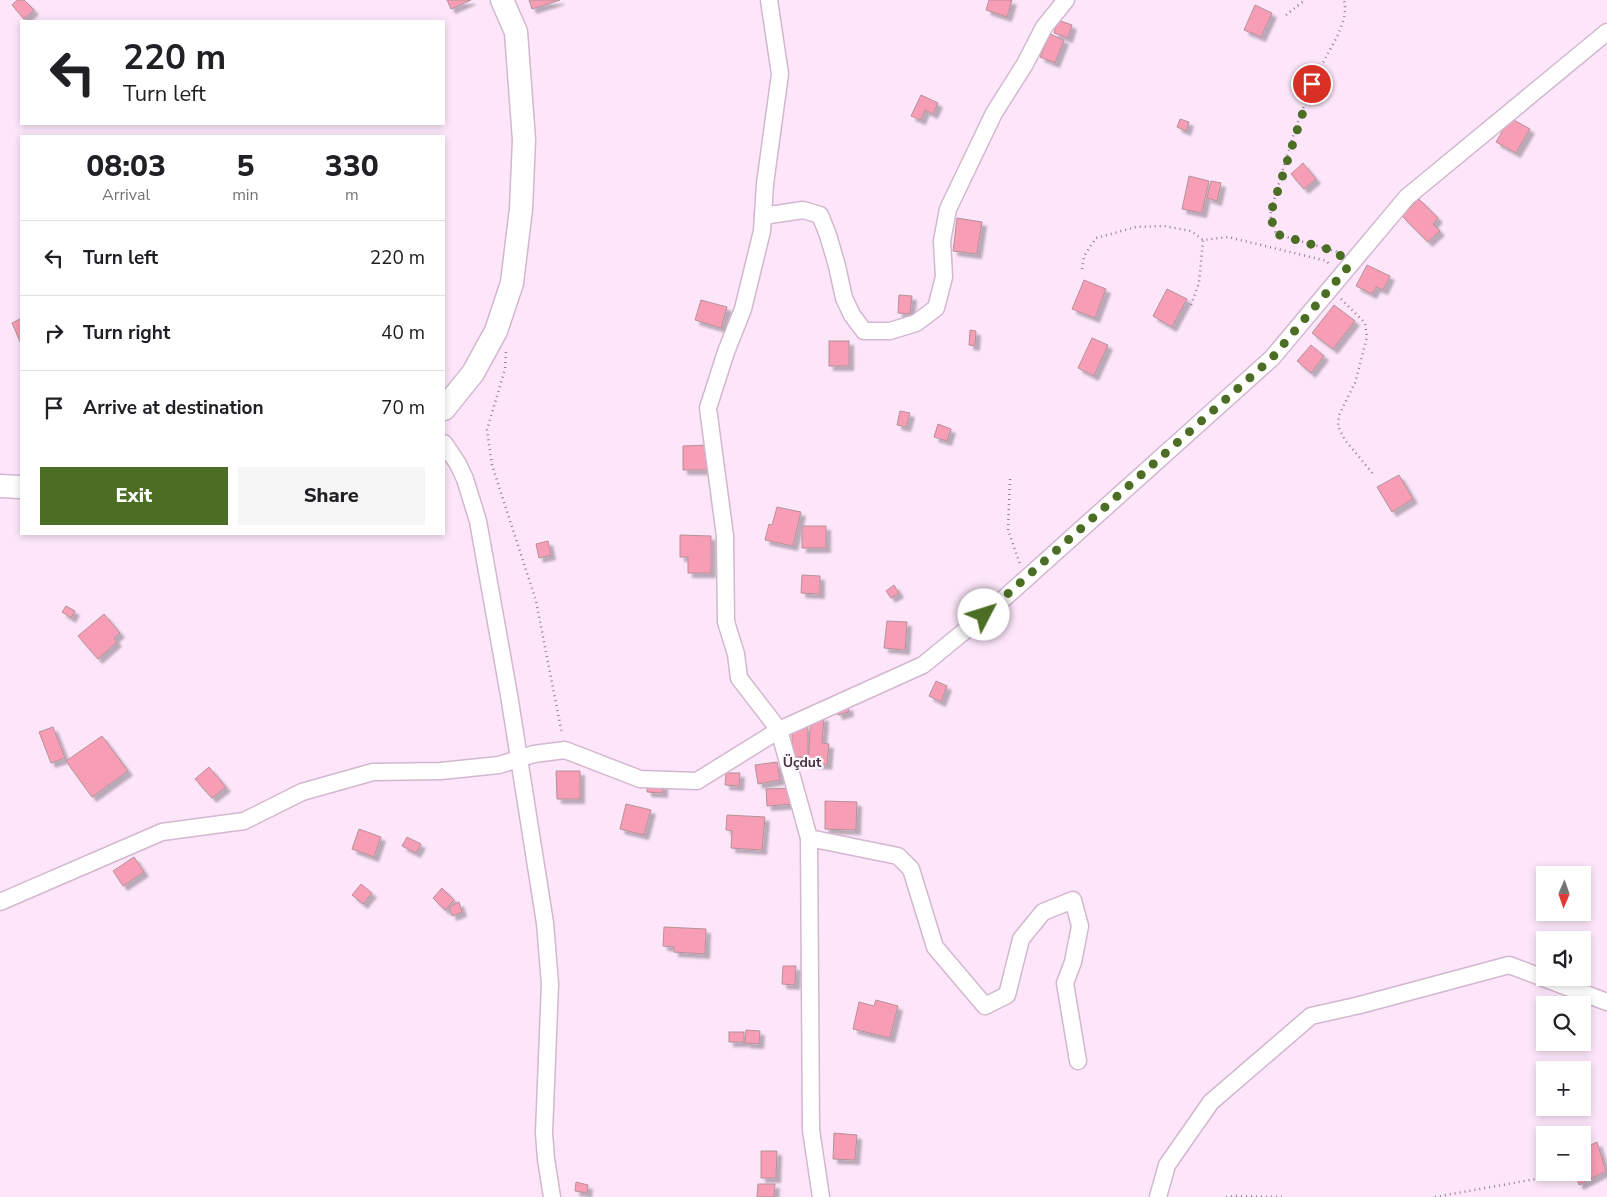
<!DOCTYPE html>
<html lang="en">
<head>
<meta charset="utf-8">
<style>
	:root { --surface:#fff; --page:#f6f6f6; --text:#202124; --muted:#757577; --line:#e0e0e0; --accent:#4c6d24 }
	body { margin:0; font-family:"Nunito Sans",sans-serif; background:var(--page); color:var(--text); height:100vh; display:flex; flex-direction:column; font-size:19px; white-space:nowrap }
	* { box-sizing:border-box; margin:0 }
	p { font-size:16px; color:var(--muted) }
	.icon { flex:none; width:28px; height:28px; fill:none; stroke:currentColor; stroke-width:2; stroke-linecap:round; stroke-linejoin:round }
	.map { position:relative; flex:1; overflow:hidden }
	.details { position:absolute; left:20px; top:135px; width:425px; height:400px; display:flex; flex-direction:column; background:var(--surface); border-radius:0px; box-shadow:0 2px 8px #0003 }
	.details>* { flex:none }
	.banner { position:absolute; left:20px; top:20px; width:425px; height:105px; border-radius:0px; box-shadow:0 2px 8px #0003; background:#fff; color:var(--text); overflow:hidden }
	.needle { width:32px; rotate:182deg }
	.fabs { position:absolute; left:1536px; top:866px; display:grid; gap:10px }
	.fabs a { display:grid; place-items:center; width:55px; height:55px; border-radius:0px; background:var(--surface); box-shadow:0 2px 8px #0003; font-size:25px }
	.pin { position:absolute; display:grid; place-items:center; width:42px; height:42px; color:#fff; margin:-21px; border:2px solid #fff; border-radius:50%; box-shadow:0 1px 5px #0007 }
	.me { position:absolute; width:55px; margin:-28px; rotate:50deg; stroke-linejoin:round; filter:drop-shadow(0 0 4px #0008) }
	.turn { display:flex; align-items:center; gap:18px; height:105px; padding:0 20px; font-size:22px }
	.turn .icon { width:65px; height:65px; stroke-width:2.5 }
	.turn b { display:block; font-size:35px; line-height:42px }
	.eta { display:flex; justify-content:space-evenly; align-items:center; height:85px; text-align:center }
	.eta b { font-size:30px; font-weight:800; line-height:35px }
	.action { display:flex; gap:10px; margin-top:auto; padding:10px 20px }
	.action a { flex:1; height:58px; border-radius:0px; background:var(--accent); color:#fff; font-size:20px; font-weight:800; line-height:58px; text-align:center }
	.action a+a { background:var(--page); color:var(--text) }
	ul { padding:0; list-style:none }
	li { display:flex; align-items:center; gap:15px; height:75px; padding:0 20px; border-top:1px solid var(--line) }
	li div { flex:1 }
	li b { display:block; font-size:19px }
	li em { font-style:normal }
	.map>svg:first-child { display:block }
	.building { fill:#f79db5; stroke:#b5919a; filter:url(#shadow) }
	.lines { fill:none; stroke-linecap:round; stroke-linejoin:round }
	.street-casing { stroke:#d2b7ce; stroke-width:19 }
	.secondary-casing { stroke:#d2b7ce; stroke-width:25 }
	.path { stroke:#90808e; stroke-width:2.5; stroke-dasharray:1 4; stroke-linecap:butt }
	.street { stroke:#fff; stroke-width:16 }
	.secondary { stroke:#fff; stroke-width:22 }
	.route { stroke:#4c6d24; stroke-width:9; stroke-dasharray:0 16.2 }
	.labels { text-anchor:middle; stroke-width:4.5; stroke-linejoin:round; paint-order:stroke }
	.neighbourhood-label { font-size:14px; font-weight:bold; fill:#463043; stroke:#fff9fe }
</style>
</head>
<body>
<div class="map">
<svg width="1607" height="1197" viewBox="0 0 1607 1197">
	<defs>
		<filter id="shadow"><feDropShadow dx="4.5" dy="4.5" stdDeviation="1" flood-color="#0004"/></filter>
	</defs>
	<rect width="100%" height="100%" fill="#fde6fa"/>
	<!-- building -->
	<g class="building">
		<path d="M17,0H24L34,10L24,19L12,5Z"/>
		<path d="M447,0H471L451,9Z"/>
		<path d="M529,0H560L532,9Z"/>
		<path d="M989,0H1012L1007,17L986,10Z"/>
		<path d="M1255,5L1272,13L1261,37L1244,30Z"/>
		<path d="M1058,20L1072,25L1068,38L1054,33Z"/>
		<path d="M1050,34L1064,40L1055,63L1040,57Z"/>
		<path d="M921,95L938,103L933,114L925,110L921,120L911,116Z"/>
		<path d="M1510,118L1530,129L1516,153L1496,142Z"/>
		<path d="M1180,119L1189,122L1186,131L1177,127Z"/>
		<path d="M1303,163L1316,179L1304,189L1291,174Z"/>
		<path d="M1189,176L1209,181L1202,213L1182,209Z"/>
		<path d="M1211,181L1221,183L1217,201L1207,198Z"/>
		<path d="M1419,199L1438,218L1433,224L1440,231L1428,242L1402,216Z"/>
		<path d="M957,218L982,222L977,254L953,251Z"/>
		<path d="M1367,265L1390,276L1383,290L1376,287L1372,294L1356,286Z"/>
		<path d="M1084,280L1106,289L1095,318L1072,309Z"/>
		<path d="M1167,289L1187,299L1172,327L1153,316Z"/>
		<path d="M899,295L912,296L910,314L898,313Z"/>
		<path d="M701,300L727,307L721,328L695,320Z"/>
		<path d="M1334,305L1355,321L1333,349L1312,333Z"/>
		<path d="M20,319L21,322V344L12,323Z"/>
		<path d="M970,330L976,331L975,346L969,345Z"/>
		<path d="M1092,338L1108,345L1094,376L1078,368Z"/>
		<rect x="829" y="341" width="20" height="25"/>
		<path d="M1311,345L1324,356L1311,373L1297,361Z"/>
		<path d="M900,411L910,413L906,427L897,425Z"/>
		<path d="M938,424L951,429L947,441L934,437Z"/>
		<path d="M709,445L710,470H683V446Z"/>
		<path d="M1399,475L1413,499L1392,512L1377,487Z"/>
		<path d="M777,507L801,512L793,546L765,540L769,524L772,525Z"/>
		<rect x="802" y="526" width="24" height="22"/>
		<path d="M680,535L711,536V573H688V557H680Z"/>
		<path d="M548,541L551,555L539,558L536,544Z"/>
		<path d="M802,575L820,576V594L801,593Z"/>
		<path d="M894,585L899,593L891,598L886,591Z"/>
		<path d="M66,606L75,611L71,618L62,612Z"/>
		<path d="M104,614L120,633L114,638L117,642L98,659L78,636Z"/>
		<path d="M887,621L907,622L905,650L884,648Z"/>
		<path d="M936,681L947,686L941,702L929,696Z"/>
		<path d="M848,706L849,712L838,715L836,709Z"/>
		<path d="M811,716L824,717L822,743L829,744L827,765L808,763Z"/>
		<rect x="792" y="726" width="16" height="31"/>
		<path d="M53,727L65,758L51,763L39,732Z"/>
		<path d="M102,736L128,771L92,797L66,761Z"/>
		<path d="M777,762L780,780L758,784L755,765Z"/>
		<path d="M209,767L226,787L212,798L195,779Z"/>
		<path d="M556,771H580V799H557Z"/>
		<path d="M726,773H740L739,786L725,785Z"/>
		<path d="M647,784H663V793L647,792Z"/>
		<path d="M793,788L794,804L767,806L766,789Z"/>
		<path d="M825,801L857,802L856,830L825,829Z"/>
		<path d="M626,804L651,810L644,835L620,829Z"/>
		<path d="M727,815L765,817L762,850L731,848L732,831L726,830Z"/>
		<path d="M359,829L381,837L374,857L352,849Z"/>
		<path d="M407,837L421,844L416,853L402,846Z"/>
		<path d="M134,857L144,872L123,886L113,871Z"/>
		<path d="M361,884L372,893L363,904L352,895Z"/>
		<path d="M442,888L454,900L445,910L433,898Z"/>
		<path d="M459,902L462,912L452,916L449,907Z"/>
		<path d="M664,927L706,929L705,954L674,952V947L663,946Z"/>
		<path d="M783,966H796L795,985L782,984Z"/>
		<path d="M876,1000L898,1006L890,1038L853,1029L859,1002L874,1006Z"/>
		<path d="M746,1030L760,1031L759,1044L745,1043Z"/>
		<rect x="729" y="1032" width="15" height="10"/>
		<path d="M834,1133L857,1135L855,1160L833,1159Z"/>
		<path d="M1597,1142L1606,1171L1579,1185L1575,1172H1582V1149Z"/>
		<path d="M761,1151H777L776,1178H761Z"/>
		<path d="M576,1182L588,1185L587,1193L575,1191Z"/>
		<path d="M758,1184H775L774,1197H757Z"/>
	</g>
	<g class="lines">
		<defs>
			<g id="street">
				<path d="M769,0L780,74L765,184L762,231L743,309L726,352L708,408L725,536L726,622L736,654L739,678L779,730L809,838L811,1130L821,1197"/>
				<path d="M763,216L803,210L820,215L828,235L837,266L844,298L852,315L864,331H890L916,323L936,308L944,277L942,241L948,209L994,113L1025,64L1044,27L1066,0"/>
				<path d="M444,443L458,464L465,479L478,521L509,695L545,923L550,984L544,1133L546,1159L552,1197"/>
				<path d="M809,838L898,856L911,869L935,947L985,1006L1007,995L1021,939L1043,912L1073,900L1080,926L1073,962L1065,983L1078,1061"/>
				<path d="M0,902L162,832L244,821L302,792L373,772L441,771L499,765L534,754L565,750L640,779L697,781L779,730L923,665L1000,602L1272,358L1407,197L1607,32"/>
				<path d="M1158,1197L1167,1165L1211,1102L1311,1016L1360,1005L1509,965L1607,1002"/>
			</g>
			<g id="secondary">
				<path d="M444,409L473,373L496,331L512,283L521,209L524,140L516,32L502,0"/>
				<path d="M0,486L21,487"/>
			</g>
		</defs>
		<!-- street casing -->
		<use href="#street" class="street-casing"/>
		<!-- secondary casing -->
		<use href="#secondary" class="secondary-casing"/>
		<!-- path -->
		<g class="path">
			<path d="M1286,15L1305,0"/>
			<path d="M1340,255L1338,252L1276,234L1270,215C1285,162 1300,105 1326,57C1335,40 1349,19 1344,0"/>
			<path d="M1082,269L1084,256L1096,238L1136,227L1164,226L1191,231L1203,240"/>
			<path d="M1341,299L1365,323L1367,337L1355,383L1339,415L1338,426L1345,440L1374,475"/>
			<path d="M1191,305L1199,283L1203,240L1228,237L1327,261L1330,266"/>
			<path d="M506,352L505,369L487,430L492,465L536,601L562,734"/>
			<path d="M1010,479L1008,530L1020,564"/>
			<path d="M1226,1197L1234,1196L1285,1197"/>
			<path d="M1435,1197L1558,1175"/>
		</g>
		<!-- street -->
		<use href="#street" class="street"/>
		<!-- secondary -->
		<use href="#secondary" class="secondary"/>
	</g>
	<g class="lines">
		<!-- route -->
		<path class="route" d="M984,615L1272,358L1348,267L1338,252L1276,234L1270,215L1312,84"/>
	</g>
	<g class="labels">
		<!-- neighbourhood labels -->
		<g class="neighbourhood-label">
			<text x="802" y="767">Üçdut</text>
		</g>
	</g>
</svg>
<div class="fabs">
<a><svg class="needle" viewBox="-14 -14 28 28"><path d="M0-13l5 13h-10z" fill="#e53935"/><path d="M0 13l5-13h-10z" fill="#757577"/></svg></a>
<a><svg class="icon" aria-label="sound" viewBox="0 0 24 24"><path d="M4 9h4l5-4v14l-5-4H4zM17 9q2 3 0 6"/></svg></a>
<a><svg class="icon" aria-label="search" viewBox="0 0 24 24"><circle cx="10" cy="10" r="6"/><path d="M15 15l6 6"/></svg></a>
<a>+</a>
<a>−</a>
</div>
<div class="pin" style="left:1312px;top:84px;background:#d93025"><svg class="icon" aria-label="arrive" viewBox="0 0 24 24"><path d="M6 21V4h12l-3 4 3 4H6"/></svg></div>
<svg class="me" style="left:984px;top:615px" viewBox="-20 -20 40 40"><circle r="19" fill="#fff"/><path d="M0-13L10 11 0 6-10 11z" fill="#4c6d24"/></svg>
<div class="banner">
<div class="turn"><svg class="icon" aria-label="left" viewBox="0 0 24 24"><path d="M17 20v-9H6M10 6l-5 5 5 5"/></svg><div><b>220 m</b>Turn left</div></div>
</div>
<section class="details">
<div class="eta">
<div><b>08:03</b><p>Arrival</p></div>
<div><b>5</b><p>min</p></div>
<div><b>330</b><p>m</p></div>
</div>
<ul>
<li><svg class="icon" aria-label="left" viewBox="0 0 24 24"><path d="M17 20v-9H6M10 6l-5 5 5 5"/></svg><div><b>Turn left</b></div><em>220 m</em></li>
<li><svg class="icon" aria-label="right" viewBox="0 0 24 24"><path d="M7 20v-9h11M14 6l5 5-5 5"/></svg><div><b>Turn right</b></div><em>40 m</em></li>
<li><svg class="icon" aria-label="arrive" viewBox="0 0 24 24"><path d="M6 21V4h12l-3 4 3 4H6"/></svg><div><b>Arrive at destination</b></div><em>70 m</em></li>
</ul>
<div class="action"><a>Exit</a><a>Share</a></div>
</section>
</div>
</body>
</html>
